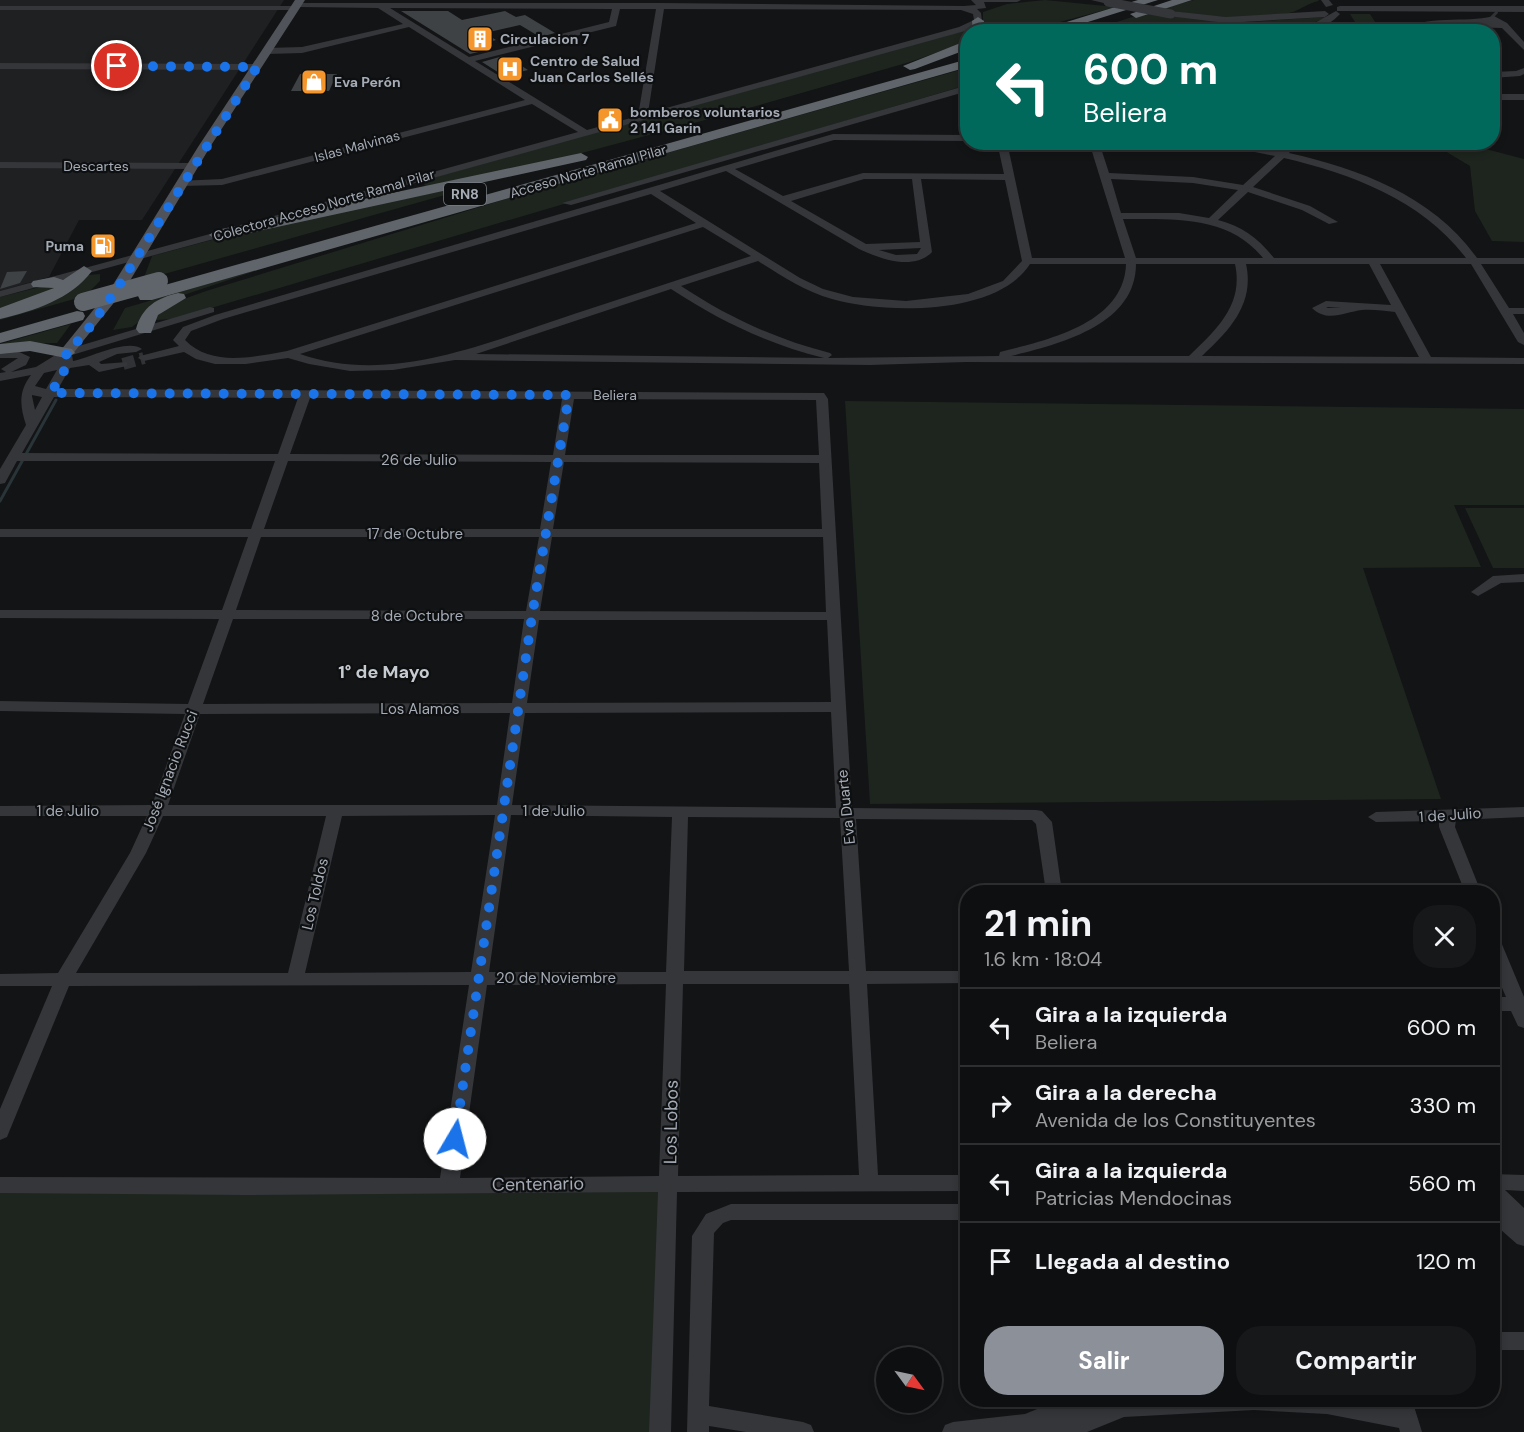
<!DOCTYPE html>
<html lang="es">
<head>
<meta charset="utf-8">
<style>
	:root { --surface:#0e0f10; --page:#171819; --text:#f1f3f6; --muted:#9b9c9f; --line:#2e2f30; --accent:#8c9099 }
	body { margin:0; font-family:"DM Sans",sans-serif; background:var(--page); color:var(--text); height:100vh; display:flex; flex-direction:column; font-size:22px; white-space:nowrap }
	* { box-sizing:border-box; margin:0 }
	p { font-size:20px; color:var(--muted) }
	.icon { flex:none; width:33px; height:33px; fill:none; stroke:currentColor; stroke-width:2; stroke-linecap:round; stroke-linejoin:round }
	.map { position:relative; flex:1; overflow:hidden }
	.drawer { position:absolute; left:960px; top:885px; width:540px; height:522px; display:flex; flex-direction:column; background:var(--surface); border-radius:24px; box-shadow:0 3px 9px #0003,0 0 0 2px var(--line) }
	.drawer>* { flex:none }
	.banner { position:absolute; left:960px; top:24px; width:540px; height:126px; border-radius:24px; box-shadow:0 3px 9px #0003,0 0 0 2px var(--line); background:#00695c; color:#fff; overflow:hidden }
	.needle { width:39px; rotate:123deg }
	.controls { position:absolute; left:876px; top:1347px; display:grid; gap:12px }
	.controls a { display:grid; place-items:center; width:66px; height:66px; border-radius:50%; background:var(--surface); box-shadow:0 3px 9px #0003,0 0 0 2px var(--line); font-size:30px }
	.pin { position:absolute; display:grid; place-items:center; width:51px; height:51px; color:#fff; margin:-26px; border:3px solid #fff; border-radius:50%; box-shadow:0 2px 6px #0007 }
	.me { position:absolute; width:66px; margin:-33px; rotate:8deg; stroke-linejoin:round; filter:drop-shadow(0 0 4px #0008) }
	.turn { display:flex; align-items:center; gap:21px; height:126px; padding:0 24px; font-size:27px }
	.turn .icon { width:78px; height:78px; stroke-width:2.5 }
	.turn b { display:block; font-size:42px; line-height:51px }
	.round { display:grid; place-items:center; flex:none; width:63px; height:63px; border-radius:24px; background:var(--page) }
	.overview { display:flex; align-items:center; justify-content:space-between; height:102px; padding:0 24px }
	h1 { font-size:36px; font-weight:700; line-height:45px }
	.button { display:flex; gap:12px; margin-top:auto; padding:12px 24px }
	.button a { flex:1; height:69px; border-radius:24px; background:var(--accent); color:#fff; font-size:24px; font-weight:700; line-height:69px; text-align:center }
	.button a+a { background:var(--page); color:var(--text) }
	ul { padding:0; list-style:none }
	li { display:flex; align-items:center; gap:18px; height:78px; padding:0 24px; border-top:2px solid var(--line) }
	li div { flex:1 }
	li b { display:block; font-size:22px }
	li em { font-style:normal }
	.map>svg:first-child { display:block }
	.built { fill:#1f2022 }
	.green { fill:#1d251e }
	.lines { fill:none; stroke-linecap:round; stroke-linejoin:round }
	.stream { stroke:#293439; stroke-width:3 }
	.building { fill:#3f4245 }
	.minor-tunnel-far1 { stroke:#303235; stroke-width:9; stroke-dasharray:9 4.5; stroke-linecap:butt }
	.minor-tunnel { stroke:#303235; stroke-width:12; stroke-dasharray:12 6; stroke-linecap:butt }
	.minor { fill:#34363a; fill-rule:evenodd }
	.major { fill:#505359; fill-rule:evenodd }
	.highway { fill:#60656b; fill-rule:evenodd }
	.minor-bridge { stroke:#34363a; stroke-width:9 }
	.highway-bridge { stroke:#60656b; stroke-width:18 }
	.route { stroke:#1a73e8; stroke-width:10; stroke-dasharray:0 18 }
	.labels { text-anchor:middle; stroke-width:4.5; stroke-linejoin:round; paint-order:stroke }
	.far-poi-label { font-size:14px; font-weight:bold; fill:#a5acb6; stroke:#0e0f10; text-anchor:start }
	.far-street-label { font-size:14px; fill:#a5acb6; stroke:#0e0f10 }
	.shield { fill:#0e0f10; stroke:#787d84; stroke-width:1.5 }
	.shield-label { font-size:14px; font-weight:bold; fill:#a5acb6 }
	.street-label { font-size:15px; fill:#a5acb6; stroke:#0e0f10 }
	.quarter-label { font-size:18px; font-weight:bold; fill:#c6cbd2; stroke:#0e0f10 }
	.near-street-label { font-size:18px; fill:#a5acb6; stroke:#0e0f10 }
</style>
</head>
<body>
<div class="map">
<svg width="1524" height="1432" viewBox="0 0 1524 1432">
	<rect width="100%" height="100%" fill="#131415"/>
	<!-- built -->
	<path class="built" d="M0,0H284L142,220H79L49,277L0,291Z"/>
	<!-- green -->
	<g class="green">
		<path d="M1045,0L1116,7L1026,31H983V12L1007,4Z"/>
		<path d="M1194,0H1318L1319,1C1307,3 1300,11 1289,13C1246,21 1203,17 1161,9Z"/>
		<path d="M1148,12L1232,23L1326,17C1286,41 1137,32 1085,32Z"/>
		<path d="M1350,14H1370L1381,31H1341L1338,27H1358Z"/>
		<path d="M977,27V31L968,32L967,42L910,62L735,112L567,157L428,187L424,185L428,179Z"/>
		<path d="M967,68V85L174,319L156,320L153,313L170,304L206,291L519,195Z"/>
		<path d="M1416,143H1463L1524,159V242L1492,241L1475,211L1470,166L1435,145Z"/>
		<path d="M487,182L484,184L143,280L152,256L245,231Z"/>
		<path d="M279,263L166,301L132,327L113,330L125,308Z"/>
		<path d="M100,274V281L85,296L0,320V317L88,275Z"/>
		<path d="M44,286L57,287L0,312V297Z"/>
		<path d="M71,324L57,343L0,344Z"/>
		<path d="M845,401L1524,409V505H1454L1481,567L1363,568L1441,799L870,804Z"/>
		<path d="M1465,508H1524V568H1493Z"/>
		<path d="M0,1182H669L659,1432H0Z"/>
	</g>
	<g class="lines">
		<!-- stream -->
		<path class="stream" d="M0,501L56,400"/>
	</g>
	<!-- building -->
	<g class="building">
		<path d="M401,11H448L462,20L505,11L516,17L525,15L555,33L540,37L520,25L485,33L496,40L482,44L491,49L470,54Z"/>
		<path d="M503,56L517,63L528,70L504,76L482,62Z"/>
		<path d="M300,74H337L329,91H291Z"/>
		<path d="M27,271L20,283L0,289L7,272Z"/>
	</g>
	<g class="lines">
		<!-- minor-tunnel-far1 -->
		<path class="minor-tunnel-far1" d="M1493,14L1495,16"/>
		<!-- minor-tunnel -->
		<path class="minor-tunnel" d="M123,364L144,358"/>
		<!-- minor -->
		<g class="minor">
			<path d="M971,0H1021L1017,2H984L986,8L977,9L981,13L982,21L965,31L278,221L274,220V216L578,132L532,104L222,185L182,186L178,185V181L222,179L525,100L409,27L302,53L267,54L263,51L267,48L302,47L403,24L378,8L299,7L295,10H0V6H293L297,3H661L964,6L976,5ZM390,8L612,9L609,22L469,57ZM620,9H656L638,116L587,130L475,61L616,26ZM664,9L961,10L973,14L974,20L959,27L648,113Z"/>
			<path d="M1091,0H1110L1112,2L1108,4Z"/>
			<path d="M1321,0H1329L1333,5L1326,7Z"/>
			<path d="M1340,6H1524V12L1337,11V7Z"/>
			<path d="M1171,11L1226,17L1325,11L1329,14L1325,17L1226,23L1168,16L1167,14Z"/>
			<path d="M1336,11L1340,14C1320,36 1288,32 1261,32L1311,25Z"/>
			<path d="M1494,16L1507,23L1524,42V50L1502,28L1425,26L1412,32H1400C1427,13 1463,24 1494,16Z"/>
			<path d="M0,63L257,64L261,67L257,70L0,69Z"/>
			<path d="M1524,68V74L1520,76L1492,78V72L1516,71Z"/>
			<path d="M968,85V91L571,205L562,203Z"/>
			<rect x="1492" y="94" width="32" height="6"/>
			<path d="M833,134L968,135V141L834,140L735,169L783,196L863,173L1004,174L997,142H1007L1032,258H1125L1089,142H1099L1109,173L1193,177L1243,185L1275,156L1206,142H1232L1280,151L1289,142H1299L1289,153C1360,169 1433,196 1477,258H1524V264H1481L1509,308H1524V314H1513L1524,333V345L1518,342L1471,264H1380L1431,357L1524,358V364L966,362L870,365L455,360L393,370L350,371L309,364L288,358L246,364H215L196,359L184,352L144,361L138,358L140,356L179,346L173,340L183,327L215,315ZM1284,158C1352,174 1422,200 1466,258H1274C1259,239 1242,226 1218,220L1248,192L1302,210L1329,224L1338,222L1310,206L1253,187ZM726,171L859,249C880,259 914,271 932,252L921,179L1005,180L1022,261L1003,281L968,294L906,301L853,297L823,289L800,278L660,191ZM864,179H912L920,242L866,244L791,201ZM1111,179L1193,183L1238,190L1209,218L1179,213H1121ZM651,194L696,223L287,351C253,357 211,367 185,340L191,331L223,319ZM1123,219C1173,219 1229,215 1263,258H1136ZM703,227L751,256C692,275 633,295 574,314C488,342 391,386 300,354ZM921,248L917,254L896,255L879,250ZM758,261C782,276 804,291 832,299C884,314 997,316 1030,264H1126C1124,324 1047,340 1000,352L999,356L828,358L832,355L830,353C775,339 728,317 681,286ZM1136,264H1235C1244,305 1216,330 1189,356H1011C1060,344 1136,325 1136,264ZM1246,264H1369L1391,305L1326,301L1312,308C1327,323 1345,312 1362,310C1372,309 1385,311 1395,312L1419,357L1202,356C1229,331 1255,304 1246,264ZM671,289C720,321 768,344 824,358L476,354ZM1328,307L1341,308H1326Z"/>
			<path d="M0,162L192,163L197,166L192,169L0,168Z"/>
			<path d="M232,228L236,229V233L0,297V291Z"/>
			<path d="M210,307L214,308V312L72,355L73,361C89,358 128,338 142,349L136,352L117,354L99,362L101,364L127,362V366L99,372L89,365L70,368L58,389L824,393L828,399L852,808L1036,810L1042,811L1052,822L1062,892H1046L1036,824L1032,820L856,819L866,971H968V983L867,984L878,1175H968V1191L677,1192L671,1432H649L658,1192L242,1195L0,1193V1177L440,1178L469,985L69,986L9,1132L7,1137L0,1140V1109L52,986H0V974L58,973L130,853L147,816H0V806L152,805L185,714L0,711V701L188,704L219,619L0,618V610H222L248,537H0V529H251L275,461H17L5,483L0,484V469L26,425C20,406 18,392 31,375L0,381V373L6,372L1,369L18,358H0V352L15,350L30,357L26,365L11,372L36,367L62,351ZM57,370L46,389L35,386L44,373ZM32,395L42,397L35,410L32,396ZM54,397L298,398L278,454L22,453ZM310,398L562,399L553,455L290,454ZM574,399L816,400L819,455H565ZM288,461L551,462L540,529H264ZM564,462L819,463L822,529H553ZM261,537H539L526,611L236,610ZM552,537H823L826,612L540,611ZM233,619H524L512,703L203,704ZM539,620H827L831,702L527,703ZM831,712L836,808L512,805L525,713ZM510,713L497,805H168L200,714ZM495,815L471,972L305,973L342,816ZM511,815L672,817L666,972H489ZM163,816H326L288,973H76L146,853ZM688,817L840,818L849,971H684ZM666,984L659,1176L460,1178L487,985ZM683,984H849L859,1175L678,1176Z"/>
			<path d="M1524,574V582L1501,583L1478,596L1471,592L1493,576Z"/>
			<path d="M1524,807V817L1456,820L1455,827L1481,892H1465L1439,827V821L1376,822L1368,817L1376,812Z"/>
			<path d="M1492,936L1498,938L1501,942L1524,997V1028L1518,1026L1511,1011H1492V997H1506L1492,965Z"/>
			<path d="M1492,1174L1524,1175V1191L1505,1190L1524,1208V1246L1517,1244L1492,1222Z"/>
			<path d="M731,1204H968V1220H731L723,1223L714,1233L709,1406L803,1422L811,1425L814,1432H746L709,1426V1432H687L692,1236L706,1214Z"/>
			<rect x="1492" y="1332" width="32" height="18"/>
			<path d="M1059,1400H1356L1393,1407L1392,1400H1412L1422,1432H1400L1399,1428L1327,1414L1254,1410L1124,1417L1087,1432H942L945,1425L953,1422L1025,1414Z"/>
		</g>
		<!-- major -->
		<path class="major" d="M295,0H305L210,147L125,289L71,356H61L58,353L61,350L111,288L198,147Z"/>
		<!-- highway -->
		<g class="highway">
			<path d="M1138,0H1158L1056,32H1034Z"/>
			<path d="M1172,0H1192L1136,18L1130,14Z"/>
			<path d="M978,17L984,21L985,32H973L972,21Z"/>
			<path d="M968,40V49L915,69L910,70L903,66Z"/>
			<path d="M968,59V67L152,300H140L138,296L140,292Z"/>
			<path d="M581,153L588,157L586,160L217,240L209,235L217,230Z"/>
			<path d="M84,266L92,271C71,299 34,311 0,319V308L54,288L33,287L31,284L33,281L54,277L63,280Z"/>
			<path d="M178,293L184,294L186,298L158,315L151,333H139L136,329C142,307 157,298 178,293Z"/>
			<path d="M77,311L83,312L85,316L83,320L0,343V333Z"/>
			<path d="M30,341L72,349L75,353L66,358L30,351L0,354V344Z"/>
		</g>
		<!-- minor-bridge -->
		<path class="minor-bridge" d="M1108,2L1171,14"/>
		<!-- highway-bridge -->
		<path class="highway-bridge" d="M83,302L159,281"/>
	</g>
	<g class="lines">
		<!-- route -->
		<path class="route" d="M117,66L257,67L118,287L84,335L66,353L68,364L51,393L569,395L532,616L455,1139"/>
	</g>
	<!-- icons -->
	<defs>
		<symbol id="building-square" viewBox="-11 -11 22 22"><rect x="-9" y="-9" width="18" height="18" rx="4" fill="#f4962c" stroke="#0e0f10"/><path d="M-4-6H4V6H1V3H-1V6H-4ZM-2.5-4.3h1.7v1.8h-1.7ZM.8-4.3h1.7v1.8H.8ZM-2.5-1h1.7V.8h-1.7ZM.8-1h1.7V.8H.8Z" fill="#fff"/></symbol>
		<symbol id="hospital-square" viewBox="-11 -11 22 22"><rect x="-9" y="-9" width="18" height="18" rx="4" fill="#f4962c" stroke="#0e0f10"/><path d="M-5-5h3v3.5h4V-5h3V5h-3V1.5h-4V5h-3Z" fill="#fff"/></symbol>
		<symbol id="shop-square" viewBox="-11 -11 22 22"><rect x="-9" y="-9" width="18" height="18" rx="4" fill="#f4962c" stroke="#0e0f10"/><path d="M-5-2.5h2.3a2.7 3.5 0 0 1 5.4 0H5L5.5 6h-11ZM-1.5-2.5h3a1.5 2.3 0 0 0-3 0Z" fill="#fff"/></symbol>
		<symbol id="civic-square" viewBox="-11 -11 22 22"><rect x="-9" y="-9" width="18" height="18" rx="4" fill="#f4962c" stroke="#0e0f10"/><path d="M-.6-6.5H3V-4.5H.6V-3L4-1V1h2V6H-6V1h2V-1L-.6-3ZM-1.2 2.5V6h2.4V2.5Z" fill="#fff"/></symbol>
		<symbol id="fuel-square" viewBox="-11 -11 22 22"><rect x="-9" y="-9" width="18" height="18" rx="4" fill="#f4962c" stroke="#0e0f10"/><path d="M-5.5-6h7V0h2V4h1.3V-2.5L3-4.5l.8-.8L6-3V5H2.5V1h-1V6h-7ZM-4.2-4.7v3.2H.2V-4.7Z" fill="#fff"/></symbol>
	</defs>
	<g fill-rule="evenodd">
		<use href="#building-square" x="465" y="24" width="30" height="30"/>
		<use href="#hospital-square" x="495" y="54" width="30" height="30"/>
		<use href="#shop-square" x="299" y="67" width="30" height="30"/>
		<use href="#civic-square" x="595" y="105" width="30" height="30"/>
		<use href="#fuel-square" x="88" y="231" width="30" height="30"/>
	</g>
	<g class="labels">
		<!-- far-poi labels -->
		<g class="far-poi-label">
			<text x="500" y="44">Circulacion 7</text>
			<text x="530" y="66">Centro de Salud<tspan x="530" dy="16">Juan Carlos Sellés</tspan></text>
			<text x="334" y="87">Eva Perón</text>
			<text x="630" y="117">bomberos voluntarios<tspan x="630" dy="16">2 141 Garin</tspan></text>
			<text x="84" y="251" text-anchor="end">Puma</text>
		</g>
		<!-- far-street labels -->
		<g class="far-street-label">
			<text transform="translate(357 146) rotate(-15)" y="5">Islas Malvinas</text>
			<text x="96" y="171">Descartes</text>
			<text transform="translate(588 171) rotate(-16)" y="5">Acceso Norte Ramal Pilar</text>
			<text transform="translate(324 205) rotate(-16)" y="5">Colectora Acceso Norte Ramal Pilar</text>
			<text x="615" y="400">Beliera</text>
		</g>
		<!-- shield labels -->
		<rect class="shield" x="444" y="183" width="42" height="22" rx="4.5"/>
		<g class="shield-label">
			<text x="465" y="199">RN8</text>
		</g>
		<!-- street labels -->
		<g class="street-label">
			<text x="419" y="465">26 de Julio</text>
			<text x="415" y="539">17 de Octubre</text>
			<text x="417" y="621">8 de Octubre</text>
			<text x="420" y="714">Los Alamos</text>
			<text transform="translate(170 771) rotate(-69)" y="5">José Ignacio Rucci</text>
			<text transform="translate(846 807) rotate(-96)" y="5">Eva Duarte</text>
			<text x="68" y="816">1 de Julio</text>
			<text x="554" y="816">1 de Julio</text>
			<text transform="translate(1450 815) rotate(-4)" y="5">1 de Julio</text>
			<text transform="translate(315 894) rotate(-77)" y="5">Los Toldos</text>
			<text x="556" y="983">20 de Noviembre</text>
		</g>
		<!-- quarter labels -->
		<g class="quarter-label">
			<text x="384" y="678">1° de Mayo</text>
		</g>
		<!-- near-street labels -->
		<g class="near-street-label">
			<text transform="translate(671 1122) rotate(-89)" y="6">Los Lobos</text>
			<text transform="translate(538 1184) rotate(-1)" y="6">Centenario</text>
		</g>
	</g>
</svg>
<div class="controls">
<a><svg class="needle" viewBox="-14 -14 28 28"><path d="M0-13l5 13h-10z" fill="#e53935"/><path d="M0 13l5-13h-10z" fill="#9b9c9f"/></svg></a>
</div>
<div class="pin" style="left:117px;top:66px;background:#d93025"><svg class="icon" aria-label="arrive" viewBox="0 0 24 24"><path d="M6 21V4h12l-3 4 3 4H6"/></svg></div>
<svg class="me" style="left:455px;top:1139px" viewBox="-20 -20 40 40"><circle r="19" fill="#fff"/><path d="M0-13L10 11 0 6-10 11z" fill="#1a73e8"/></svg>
<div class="banner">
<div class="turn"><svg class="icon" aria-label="left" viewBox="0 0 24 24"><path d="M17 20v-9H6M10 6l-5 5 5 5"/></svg><div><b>600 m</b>Beliera</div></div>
</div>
<section class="drawer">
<div class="overview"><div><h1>21 min</h1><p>1.6 km · 18:04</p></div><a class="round"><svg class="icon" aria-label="close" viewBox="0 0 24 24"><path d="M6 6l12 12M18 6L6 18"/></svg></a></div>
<ul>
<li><svg class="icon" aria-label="left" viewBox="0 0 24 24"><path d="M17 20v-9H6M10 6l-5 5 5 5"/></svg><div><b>Gira a la izquierda</b><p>Beliera</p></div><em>600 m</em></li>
<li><svg class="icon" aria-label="right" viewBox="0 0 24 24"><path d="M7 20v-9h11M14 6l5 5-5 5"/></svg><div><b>Gira a la derecha</b><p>Avenida de los Constituyentes</p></div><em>330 m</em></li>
<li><svg class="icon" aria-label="left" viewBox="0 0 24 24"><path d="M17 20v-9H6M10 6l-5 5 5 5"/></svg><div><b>Gira a la izquierda</b><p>Patricias Mendocinas</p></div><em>560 m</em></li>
<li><svg class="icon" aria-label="arrive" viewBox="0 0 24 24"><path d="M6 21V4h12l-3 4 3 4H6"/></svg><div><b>Llegada al destino</b></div><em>120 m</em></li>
</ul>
<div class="button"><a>Salir</a><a>Compartir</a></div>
</section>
</div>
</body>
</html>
